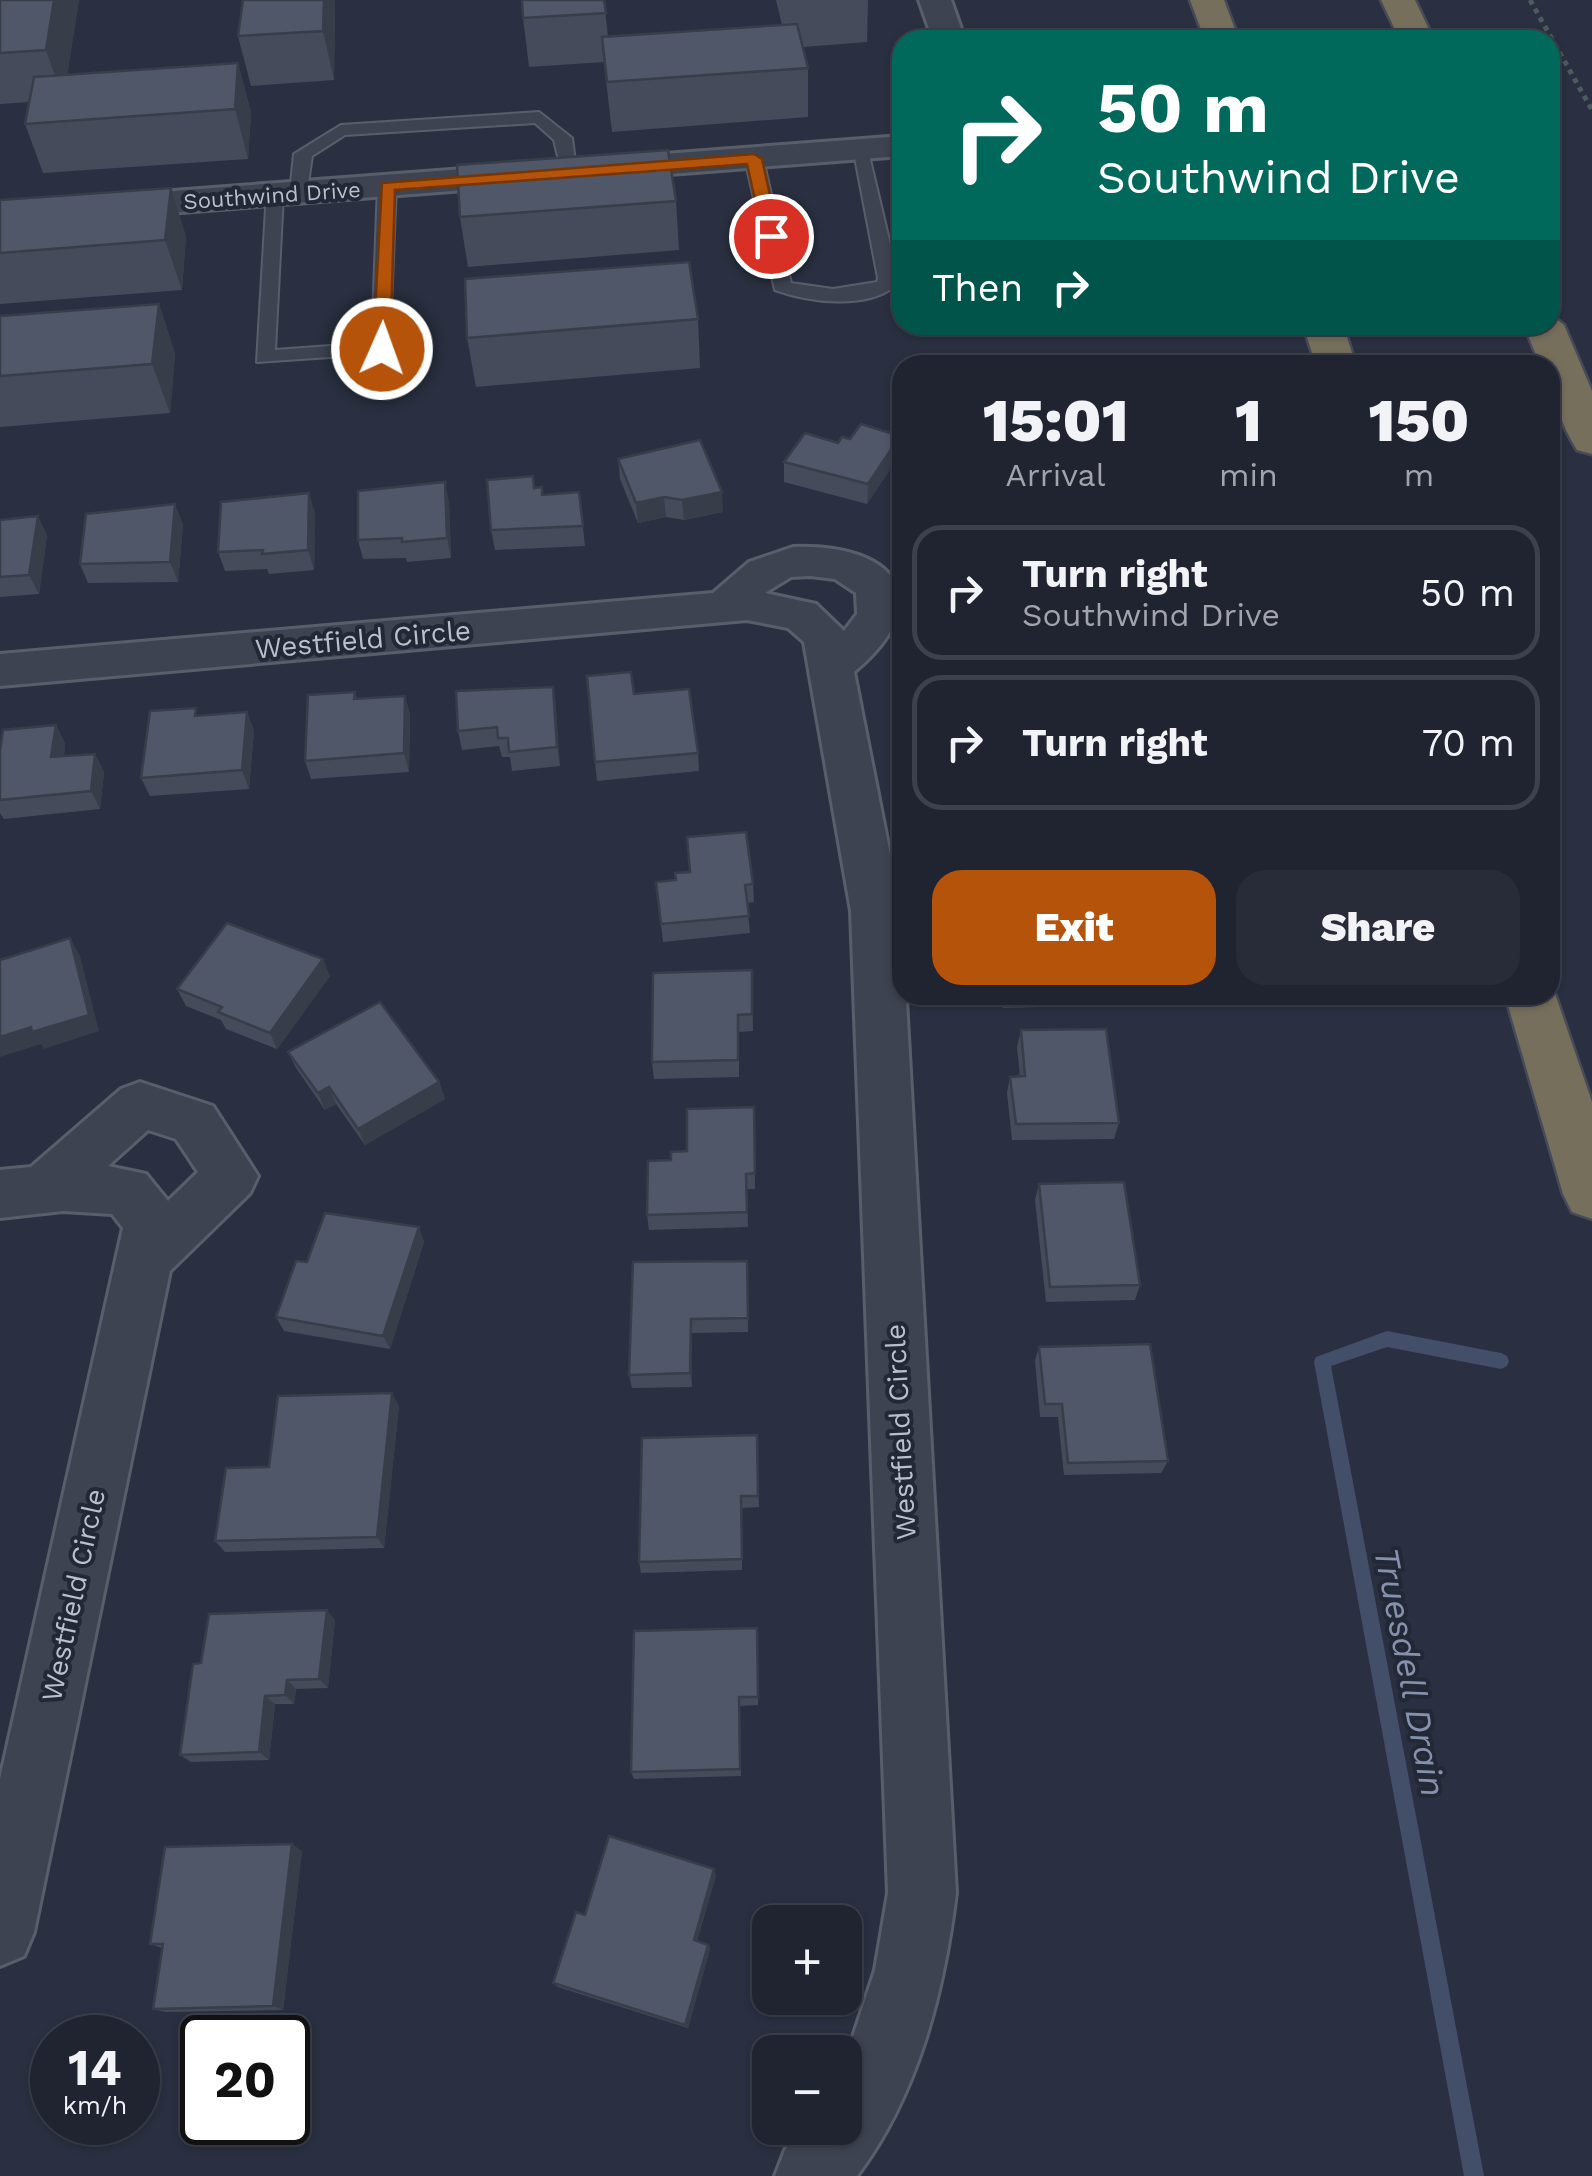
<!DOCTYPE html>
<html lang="en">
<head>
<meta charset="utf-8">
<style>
	:root { --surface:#202431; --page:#282c39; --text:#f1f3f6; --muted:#a2a4ab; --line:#3d414d; --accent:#b45309 }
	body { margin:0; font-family:"Work Sans",sans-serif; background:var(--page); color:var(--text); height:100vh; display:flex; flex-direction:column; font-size:38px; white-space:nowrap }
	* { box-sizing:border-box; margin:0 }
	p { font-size:32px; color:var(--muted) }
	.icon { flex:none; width:55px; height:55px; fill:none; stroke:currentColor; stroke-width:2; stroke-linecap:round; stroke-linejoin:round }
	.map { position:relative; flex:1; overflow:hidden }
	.panel { position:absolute; left:892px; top:355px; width:668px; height:650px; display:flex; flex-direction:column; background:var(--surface); border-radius:30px; box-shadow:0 2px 8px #0004,0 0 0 2px var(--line) }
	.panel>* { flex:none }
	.top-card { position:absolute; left:892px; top:30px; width:668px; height:305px; border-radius:30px; box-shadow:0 2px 8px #0004,0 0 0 2px var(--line); background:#00695c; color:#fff; overflow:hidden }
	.buttons { position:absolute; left:752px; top:1905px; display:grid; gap:20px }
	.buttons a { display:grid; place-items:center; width:110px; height:110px; border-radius:20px; background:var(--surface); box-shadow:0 2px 8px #0004,0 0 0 2px var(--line); font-size:50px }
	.speed { position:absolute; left:30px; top:2015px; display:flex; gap:20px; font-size:50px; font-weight:700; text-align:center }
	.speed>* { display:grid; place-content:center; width:130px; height:130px; border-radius:50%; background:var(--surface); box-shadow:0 2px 8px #0004,0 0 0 2px var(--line); line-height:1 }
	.speed small { font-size:25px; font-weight:400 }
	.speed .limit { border:5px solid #111; border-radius:15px; background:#fff; color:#111 }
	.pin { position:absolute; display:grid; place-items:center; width:85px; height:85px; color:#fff; margin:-42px; border:5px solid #fff; border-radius:50%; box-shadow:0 2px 10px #0007 }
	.me { position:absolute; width:110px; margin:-55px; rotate:2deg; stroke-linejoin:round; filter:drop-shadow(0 0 8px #0008) }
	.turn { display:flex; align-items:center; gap:35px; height:210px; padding:0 40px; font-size:45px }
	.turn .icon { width:130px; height:130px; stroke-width:2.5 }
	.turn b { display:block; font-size:70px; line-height:85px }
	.then { display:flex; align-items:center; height:95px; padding:0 40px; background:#0003; gap:20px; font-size:38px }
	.eta { display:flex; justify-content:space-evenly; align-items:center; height:170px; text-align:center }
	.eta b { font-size:60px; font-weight:800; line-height:70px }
	.primary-button { display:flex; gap:20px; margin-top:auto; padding:20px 40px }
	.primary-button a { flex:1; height:115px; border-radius:30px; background:var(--accent); color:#fff; font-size:40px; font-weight:800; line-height:115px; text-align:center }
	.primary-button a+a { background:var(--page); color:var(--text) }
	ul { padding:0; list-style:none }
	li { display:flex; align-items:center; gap:30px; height:135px; margin:0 20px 15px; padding:0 20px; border:5px solid var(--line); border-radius:30px }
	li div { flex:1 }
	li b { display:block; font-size:38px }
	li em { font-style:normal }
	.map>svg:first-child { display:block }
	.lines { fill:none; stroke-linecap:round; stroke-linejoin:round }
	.stream { fill:#434e69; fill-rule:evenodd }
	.service-casing { stroke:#595e6b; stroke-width:4 }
	.minor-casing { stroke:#595e6b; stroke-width:6 }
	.motorway-casing { stroke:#464b58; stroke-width:5 }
	.path { stroke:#4c5b60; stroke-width:5; stroke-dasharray:5 5; stroke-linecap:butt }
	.service { fill:#3e4351; fill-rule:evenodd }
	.minor { fill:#3e4351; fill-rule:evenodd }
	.motorway { fill:#766f5c; fill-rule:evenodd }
	.wall { fill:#454b5a }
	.shaded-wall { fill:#383d4a }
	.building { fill:#505769; stroke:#383d4a; stroke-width:2.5 }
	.route { fill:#b45309; stroke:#753606; stroke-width:2.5 }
	.labels { text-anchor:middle; stroke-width:8; stroke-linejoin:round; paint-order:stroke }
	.far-street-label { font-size:22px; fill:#bbbfcb; stroke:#232836 }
	.street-label { font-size:28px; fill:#bbbfcb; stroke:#232836 }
	.near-water-label { font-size:35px; font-style:italic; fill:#8691ae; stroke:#232836 }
</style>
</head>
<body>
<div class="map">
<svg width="1592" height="2176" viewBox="0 0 1592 2176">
	<rect width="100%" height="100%" fill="#2a3041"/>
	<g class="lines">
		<!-- stream -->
		<path class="stream" d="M1387,1331L1501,1353L1507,1356L1509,1361L1507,1366L1501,1369L1387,1347L1331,1366L1484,2176H1464L1314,1362L1316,1357Z"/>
		<defs>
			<g id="service">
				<path d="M539,112L572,138L577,177H563L554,140L535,123L345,135L312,156L306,197L290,193L294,154L341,125Z"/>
				<path d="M853,147L868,151L898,278L895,286C866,310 808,302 775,290L745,159L754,153L763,159L791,283L833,289L877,282L878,278Z"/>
				<path d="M387,180L396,186L389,353L257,362L267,191L283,195L275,350L372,343L378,186Z"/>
			</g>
			<g id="minor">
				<path d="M919,0H951L965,40H933Z"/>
				<path d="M902,136V156L0,226V204Z"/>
				<path d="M793,547C892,543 942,598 854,672L901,911L956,1893C944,1992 918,2095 857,2176H775L785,2150L803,2128H845V2061L875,1970L888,1893L851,911L804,642L788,628L747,620L0,686V654L713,593L749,562ZM810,576L835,579L856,593L857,614L844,631L816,604L765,593L791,577Z"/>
				<path d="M140,1082L213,1106L258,1176L250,1193L170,1271L34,1932L24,1956L0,1966V1779L123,1228L112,1214L63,1211L0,1218V1170L31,1167L121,1089ZM148,1130L176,1139L198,1172L168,1201L146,1174L108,1166Z"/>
			</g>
			<g id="motorway">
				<path d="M1190,0H1224L1239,40H1205Z"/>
				<path d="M1381,0H1415L1434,40H1400Z"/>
				<path d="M1550,314L1564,325L1592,391V454L1577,450C1561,424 1550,395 1550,365H1540L1524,325H1550Z"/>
				<path d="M1303,325H1343L1356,365H1316Z"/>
				<path d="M1550,979L1592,1102V1219L1572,1212L1563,1194L1505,995H1550Z"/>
			</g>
		</defs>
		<!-- service casing -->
		<use href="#service" class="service-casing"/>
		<!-- minor casing -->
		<use href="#minor" class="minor-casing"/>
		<!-- motorway casing -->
		<use href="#motorway" class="motorway-casing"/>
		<!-- path -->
		<path class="path" d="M1530,0L1592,110"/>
		<!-- service -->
		<use href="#service" class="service"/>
		<!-- minor -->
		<use href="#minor" class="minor"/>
		<!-- motorway -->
		<use href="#motorway" class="motorway"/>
	</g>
	<!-- wall -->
	<g class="wall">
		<path d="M0,0H79L67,75L238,63L251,113L248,159L43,173L25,124L29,102L0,104Z"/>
		<path d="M335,0L334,80L251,86L238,36Z"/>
		<path d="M604,0L608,37L782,25L776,0H868L867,42L803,47L808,68V117L612,132L604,62L529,67L523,18Z"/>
		<path d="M171,188L186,237L182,290L0,304V200Z"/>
		<path d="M676,201L679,250L468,267L460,217Z"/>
		<path d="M159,304L175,354L170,413L0,427V316Z"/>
		<path d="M698,319L700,368L476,387L467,338Z"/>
		<path d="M838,443L899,456L867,504L784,482V462Z"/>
		<path d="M618,459L723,512L684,520L666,517L638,523L620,479Z"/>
		<path d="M902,482V515L892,507L893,487Z"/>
		<path d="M535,488L543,495L579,492L585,546L495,550L491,530Z"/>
		<path d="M449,501L451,558L407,562L406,558L363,559L358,540Z"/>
		<path d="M315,513L314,570L269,574L267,569L225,571L218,552Z"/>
		<path d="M0,520L47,535L39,594L0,597Z"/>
		<path d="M183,524L178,582L88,583L80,564Z"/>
		<path d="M553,687L560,766L512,771L510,757H502L499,746L462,750L458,731Z"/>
		<path d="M355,692L357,699L405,696L410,715L409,772L311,779L305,761Z"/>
		<path d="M247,712L254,731L249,789L150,796L141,778L199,715Z"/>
		<path d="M56,725L65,744L64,756L95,754L104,772L100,809L4,819L0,813V751Z"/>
		<path d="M698,753L699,771L597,781L595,762Z"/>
		<path d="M656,882L753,884L754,902L747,903L750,933L663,942Z"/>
		<path d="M752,970L753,1031L739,1032V1077L654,1079L652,1062Z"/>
		<path d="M330,976L277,1049L226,1029L221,1020L186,1006L177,989Z"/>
		<path d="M1001,995H1111L1108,1005L1003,1008Z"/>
		<path d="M1021,1030L1119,1123L1114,1139L1012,1140L1007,1093L1010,1077L1020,1076L1017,1047Z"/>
		<path d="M288,1052L439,1082L445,1099L365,1145L336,1104L325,1110L296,1068Z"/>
		<path d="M754,1107L755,1189H747L748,1227L649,1230L647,1215L687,1151Z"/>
		<path d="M1039,1184L1140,1285L1135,1300L1046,1302L1035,1200Z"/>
		<path d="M419,1227L424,1242L390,1349L284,1331L276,1317L307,1262Z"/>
		<path d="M747,1261L748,1332L692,1333V1387L632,1388L629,1375Z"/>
		<path d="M1039,1347L1168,1461L1161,1473L1064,1475L1058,1417H1040L1035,1360Z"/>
		<path d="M399,1406L384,1548L225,1552L215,1541L269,1467Z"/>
		<path d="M757,1435L759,1507L742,1508V1570L641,1573L639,1562Z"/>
		<path d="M335,1620L328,1688L296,1689L294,1704H275L269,1760L191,1762L180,1755L201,1663Z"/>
		<path d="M758,1638V1705L740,1706L741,1776L634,1779L631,1772Z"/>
		<path d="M302,1851L283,2010L166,2012L153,2009L162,1948L150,1944Z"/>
		<path d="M716,1875L697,1941L708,1945L710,1949L688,2028L558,1987L553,1983L585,1915Z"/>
	</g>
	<!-- shaded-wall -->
	<g class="shaded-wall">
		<path d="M54,0H79L63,99L46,50Z"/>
		<path d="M324,0H335L334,80L323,31Z"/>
		<path d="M238,63L251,113L248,159L235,109Z"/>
		<path d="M171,188L186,237L182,290L165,240Z"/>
		<path d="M159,304L175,354L170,413L152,364Z"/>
		<path d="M900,436L899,456L867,504L868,484Z"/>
		<path d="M445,482L449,501L451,558L447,538Z"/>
		<path d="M722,492L723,512L684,520L682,500Z"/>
		<path d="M309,493L315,513L314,570L308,550Z"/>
		<path d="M664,497L666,517L638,523L636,503Z"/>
		<path d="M175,504L183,524L178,582L170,562Z"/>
		<path d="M38,516L47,535L39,594L29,575Z"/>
		<path d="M553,687L556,706L560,766L557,747Z"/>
		<path d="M405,696L410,715L409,772L404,753Z"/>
		<path d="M247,712L254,731L249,789L242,770Z"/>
		<path d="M56,725L65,744L61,776L51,757Z"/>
		<path d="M95,754L104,772L100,809L91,791Z"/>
		<path d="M70,938L80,956L99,1031L44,1049L41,1044L0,1057V1037Z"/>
		<path d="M323,959L330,976L277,1049L270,1033Z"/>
		<path d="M439,1082L445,1099L365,1145L358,1129Z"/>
		<path d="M329,1087L336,1104L325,1110L318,1093Z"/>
		<path d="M419,1227L424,1242L390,1349L383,1336Z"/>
		<path d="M691,1319L692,1333V1387L690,1373Z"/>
		<path d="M392,1393L399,1406L384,1548L377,1537Z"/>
		<path d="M327,1610L335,1620L328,1688L319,1679Z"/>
		<path d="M287,1680L296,1689L294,1704L285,1695Z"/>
		<path d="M265,1696L275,1704L269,1760L259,1752Z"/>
		<path d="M292,1844L302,1851L283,2010L273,2006Z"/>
		<path d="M714,1869L716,1875L696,1944L694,1940Z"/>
		<path d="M708,1945L710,1949L688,2028L685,2025Z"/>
	</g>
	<!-- building -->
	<g class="building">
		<path d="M0,0H54L46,50L0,53Z"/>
		<path d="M243,0H324L323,31L238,36Z"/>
		<path d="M522,0H604L606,13L523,18Z"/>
		<path d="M797,24L808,68L607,82L602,37Z"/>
		<path d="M238,63L235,109L25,124L34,77Z"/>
		<path d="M668,150L676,201L460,217L457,165Z"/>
		<path d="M171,188L165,240L0,253V200Z"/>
		<path d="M689,262L698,319L467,338L465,279Z"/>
		<path d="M159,304L152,364L0,376V316Z"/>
		<path d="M861,424L900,436L868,484L784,462L805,433L838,443L842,437L850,439Z"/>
		<path d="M700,440L722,492L682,500L664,497L636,503L618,459Z"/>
		<path d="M533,476L534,488L542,487V495L579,492L583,526L491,530L487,480Z"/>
		<path d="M445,482L447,538L402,542V538L358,540V491Z"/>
		<path d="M902,482V495L893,487Z"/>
		<path d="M309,493L308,550L262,554L263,550L218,552L221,502Z"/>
		<path d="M175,504L170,562L80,564L86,514Z"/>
		<path d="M38,516L29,575L0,577V520Z"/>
		<path d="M631,672L634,694L689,689L698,753L595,762L587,676Z"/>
		<path d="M553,687L557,747L509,752L508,738H498L497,727L458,731L456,691Z"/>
		<path d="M355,692L354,699L405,696L404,753L305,761L308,695Z"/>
		<path d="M196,708L195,716L247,712L242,770L141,778L150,711Z"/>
		<path d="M56,725L51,757L95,754L91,791L0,800V751L3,730Z"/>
		<path d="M746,832L753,884L745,885L749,916L661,924L656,882L676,880L675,873L690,872L687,837Z"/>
		<path d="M227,923L323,959L270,1033L218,1012L222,1007L177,989Z"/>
		<path d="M70,938L89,1015L32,1032L31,1027L0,1037V960Z"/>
		<path d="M752,970V1014L738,1015V1060L652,1062L653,973Z"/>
		<path d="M380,1002L439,1082L358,1129L329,1087L318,1093L288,1052Z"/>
		<path d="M1106,1029L1119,1123L1016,1124L1010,1077L1025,1076L1021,1030Z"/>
		<path d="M754,1107L755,1173L746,1174L747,1212L647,1215L648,1161L671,1160V1152L687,1151V1109Z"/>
		<path d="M1124,1182L1140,1285L1050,1287L1039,1184Z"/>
		<path d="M325,1213L419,1227L383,1336L276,1317L296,1261L307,1262Z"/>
		<path d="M747,1261L748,1318L691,1319L690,1373L629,1375L633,1262Z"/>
		<path d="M1150,1344L1168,1461L1068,1463L1062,1404H1045L1039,1347Z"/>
		<path d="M392,1393L377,1537L215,1541L226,1468L269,1467L278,1396Z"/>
		<path d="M757,1435L758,1496H741L742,1559L639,1562L642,1438Z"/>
		<path d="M327,1610L319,1679L287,1680L285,1695L265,1696L259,1752L180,1755L193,1664L201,1663L209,1614Z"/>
		<path d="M757,1628L758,1697H739L740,1769L631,1772L634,1631Z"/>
		<path d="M609,1836L714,1869L694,1940L708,1945L685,2025L553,1983L576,1912L585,1915Z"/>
		<path d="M292,1844L273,2006L153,2009L163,1944H150L165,1847Z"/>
	</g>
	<!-- route -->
	<path class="route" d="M754,154L762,159L779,236L771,241L763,236L747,164L395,190L390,349L382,354L373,349L382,183Z"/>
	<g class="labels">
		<!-- far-street labels -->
		<g class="far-street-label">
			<text transform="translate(272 195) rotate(-4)" y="8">Southwind Drive</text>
		</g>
		<!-- street labels -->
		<g class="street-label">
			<text transform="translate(363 639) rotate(-5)" y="10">Westfield Circle</text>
			<text transform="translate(900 1432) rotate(-93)" y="10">Westfield Circle</text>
			<text transform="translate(73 1595) rotate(-78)" y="10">Westfield Circle</text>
		</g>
		<!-- near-water labels -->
		<g class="near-water-label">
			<text transform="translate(1410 1672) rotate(79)" y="12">Truesdell Drain</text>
		</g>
	</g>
</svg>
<div class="buttons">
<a>+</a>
<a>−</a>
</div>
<div class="speed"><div>14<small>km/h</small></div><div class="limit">20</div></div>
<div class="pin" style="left:771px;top:236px;background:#d93025"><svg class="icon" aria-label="arrive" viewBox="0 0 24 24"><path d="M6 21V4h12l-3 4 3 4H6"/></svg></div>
<svg class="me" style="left:382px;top:349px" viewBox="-20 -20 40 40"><circle r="17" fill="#b45309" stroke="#fff" stroke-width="3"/><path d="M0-11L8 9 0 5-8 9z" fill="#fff"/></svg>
<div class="top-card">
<div class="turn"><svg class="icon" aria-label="right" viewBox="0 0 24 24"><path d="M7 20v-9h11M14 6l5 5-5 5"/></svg><div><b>50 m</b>Southwind Drive</div></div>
<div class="then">Then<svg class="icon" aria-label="right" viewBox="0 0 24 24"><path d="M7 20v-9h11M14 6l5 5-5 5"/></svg></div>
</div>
<section class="panel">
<div class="eta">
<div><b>15:01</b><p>Arrival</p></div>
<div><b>1</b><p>min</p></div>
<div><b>150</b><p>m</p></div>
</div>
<ul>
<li><svg class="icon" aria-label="right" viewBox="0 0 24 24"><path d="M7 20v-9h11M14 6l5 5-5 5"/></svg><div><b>Turn right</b><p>Southwind Drive</p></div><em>50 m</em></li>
<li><svg class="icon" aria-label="right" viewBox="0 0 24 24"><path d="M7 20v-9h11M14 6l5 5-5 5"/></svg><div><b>Turn right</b></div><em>70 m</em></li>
</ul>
<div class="primary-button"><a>Exit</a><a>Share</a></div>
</section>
</div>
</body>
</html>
